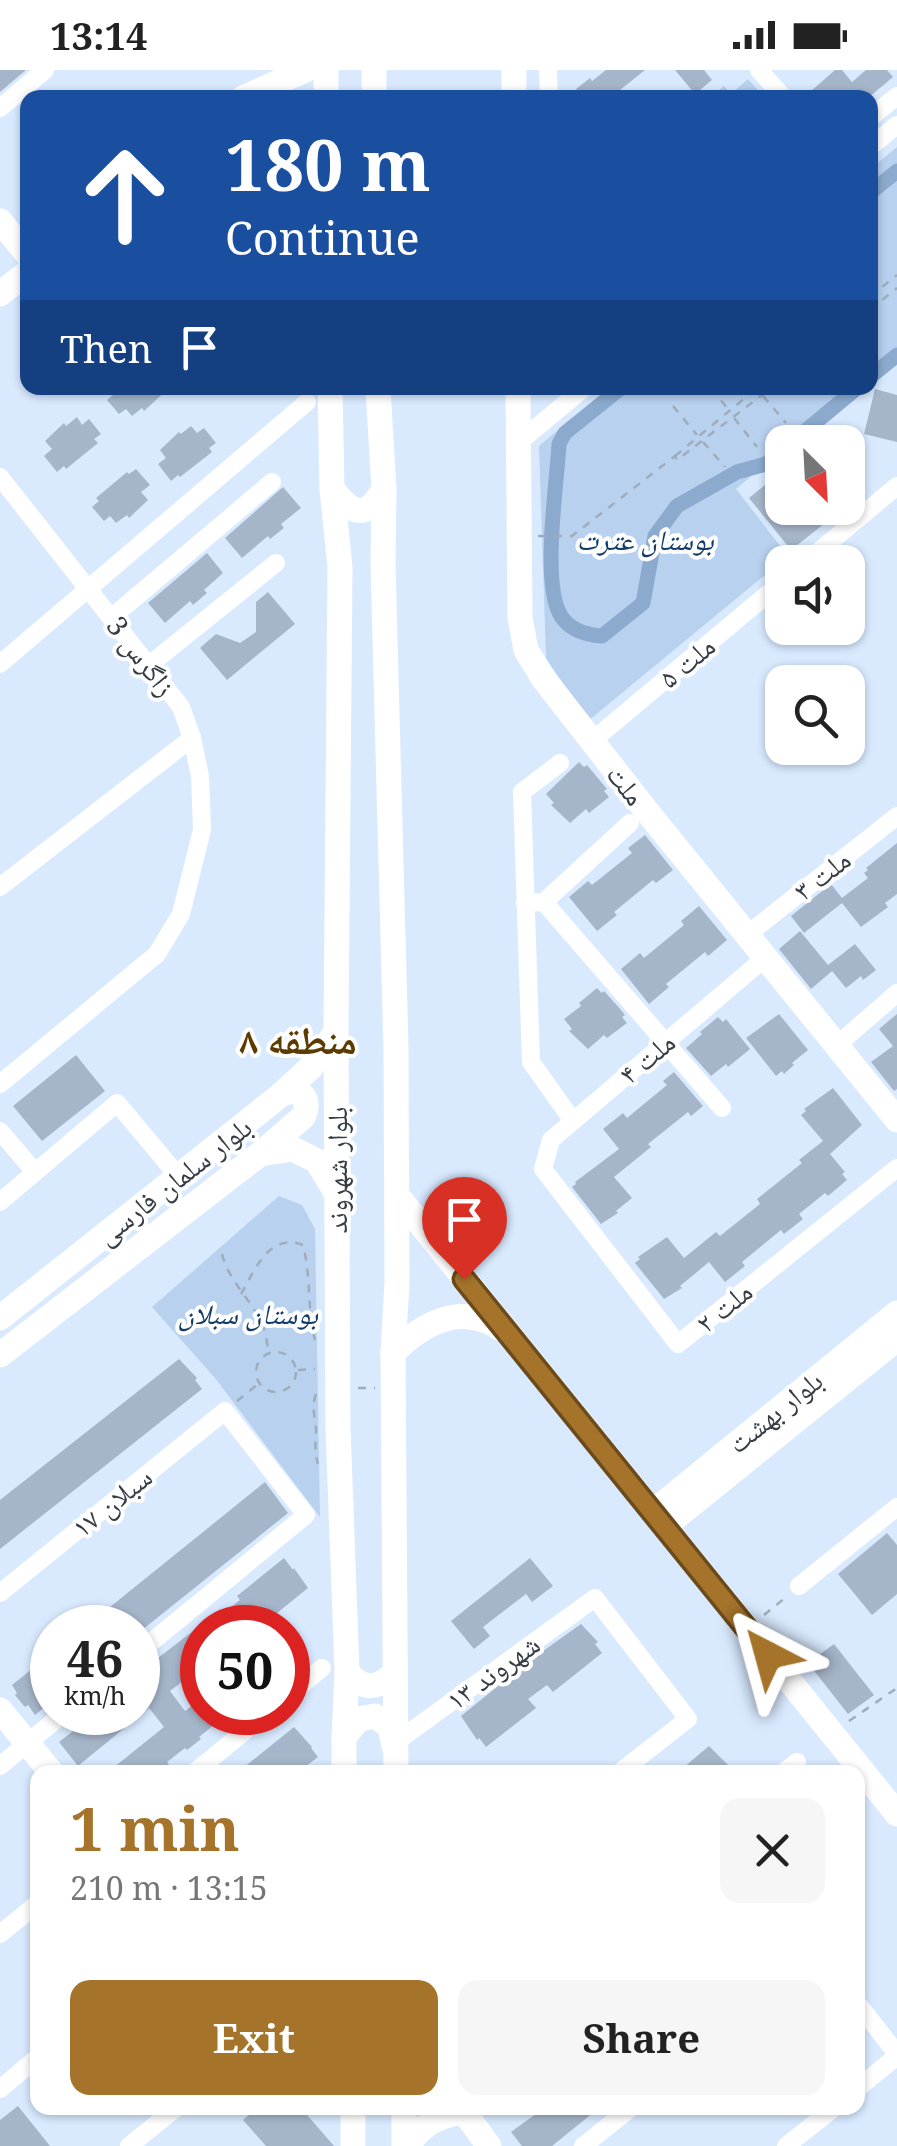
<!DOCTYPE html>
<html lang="en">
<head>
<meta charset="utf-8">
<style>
	:root { --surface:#fff; --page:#f6f6f6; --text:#222; --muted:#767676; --accent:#a5742a }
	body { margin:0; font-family:"Noto Serif","Noto Naskh Arabic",serif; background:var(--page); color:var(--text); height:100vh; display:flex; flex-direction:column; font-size:38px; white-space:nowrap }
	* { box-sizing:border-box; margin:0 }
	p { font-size:32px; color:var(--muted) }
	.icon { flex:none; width:55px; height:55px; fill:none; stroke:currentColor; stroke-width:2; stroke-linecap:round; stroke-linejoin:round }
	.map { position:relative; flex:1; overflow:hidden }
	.side { position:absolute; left:30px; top:1695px; width:835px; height:350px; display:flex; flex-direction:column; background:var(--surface); border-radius:20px; box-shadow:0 2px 8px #0004 }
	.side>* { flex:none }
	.hud { position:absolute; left:20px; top:20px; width:858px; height:305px; border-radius:20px; box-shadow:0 2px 8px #0004; background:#1a4fa0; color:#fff; overflow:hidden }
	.needle { width:65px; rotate:156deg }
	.tools { position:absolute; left:765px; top:355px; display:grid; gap:20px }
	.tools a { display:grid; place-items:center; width:100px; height:100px; border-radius:20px; background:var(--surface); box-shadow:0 2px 8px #0004; font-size:50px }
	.speed { position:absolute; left:30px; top:1535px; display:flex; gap:20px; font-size:50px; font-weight:700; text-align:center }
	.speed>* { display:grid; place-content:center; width:130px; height:130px; border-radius:50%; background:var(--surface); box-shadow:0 2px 8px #0004; line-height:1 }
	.speed small { font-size:25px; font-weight:400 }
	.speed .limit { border:15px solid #d22; background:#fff; color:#111 }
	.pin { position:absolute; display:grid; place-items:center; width:85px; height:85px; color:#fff; margin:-102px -42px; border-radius:50% 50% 50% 0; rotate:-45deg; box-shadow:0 0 10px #0007 }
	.pin .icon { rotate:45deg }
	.me { position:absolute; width:110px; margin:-55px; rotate:321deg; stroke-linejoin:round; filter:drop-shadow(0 0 8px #0008) }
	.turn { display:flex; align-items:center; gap:35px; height:210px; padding:0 40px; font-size:45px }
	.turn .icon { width:130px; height:130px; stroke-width:2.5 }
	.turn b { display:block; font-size:70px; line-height:85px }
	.then { display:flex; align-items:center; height:95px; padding:0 40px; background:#0003; gap:20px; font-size:38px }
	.round { display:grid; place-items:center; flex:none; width:105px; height:105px; border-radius:20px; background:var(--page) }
	.headline { display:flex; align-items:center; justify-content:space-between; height:170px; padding:0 40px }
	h1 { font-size:60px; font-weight:700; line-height:75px; color:var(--accent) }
	.button { display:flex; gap:20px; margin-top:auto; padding:20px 40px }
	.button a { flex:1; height:115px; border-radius:20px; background:var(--accent); color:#fff; font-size:40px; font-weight:700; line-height:115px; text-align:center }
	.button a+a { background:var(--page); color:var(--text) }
	.status { display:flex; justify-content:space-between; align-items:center; height:70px; padding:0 50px; background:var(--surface); direction:ltr }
	.status svg { height:28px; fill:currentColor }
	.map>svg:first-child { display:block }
	.green { fill:#b8d1ef }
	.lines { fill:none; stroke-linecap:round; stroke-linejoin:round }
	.canal { stroke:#8caace; stroke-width:15 }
	.building { fill:#a6b6ca }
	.path { stroke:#9eacbc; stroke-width:2.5; stroke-dasharray:8 8; stroke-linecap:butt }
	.street { stroke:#fff; stroke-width:18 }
	.secondary { stroke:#fff; stroke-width:25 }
	.route-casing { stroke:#6b4b1b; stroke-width:25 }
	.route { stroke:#a5742a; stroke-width:18 }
	.labels { text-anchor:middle; stroke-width:8; stroke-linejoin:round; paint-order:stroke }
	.park-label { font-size:28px; font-style:italic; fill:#123c6a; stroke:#fff }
	.street-label { font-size:28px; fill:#363d45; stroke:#fff }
	.district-label { font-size:38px; font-weight:bold; fill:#5c3b01; stroke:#fff }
</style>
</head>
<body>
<div class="status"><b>13:14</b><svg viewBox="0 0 49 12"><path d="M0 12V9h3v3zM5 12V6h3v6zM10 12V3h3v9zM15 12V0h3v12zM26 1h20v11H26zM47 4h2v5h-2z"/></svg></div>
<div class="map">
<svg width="897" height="2076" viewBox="0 0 897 2076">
	<rect width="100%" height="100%" fill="#d9eaff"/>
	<!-- green -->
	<g class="green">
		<path d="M748,9L764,27H711L724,16L731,24Z"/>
		<path d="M897,77V285L870,308V99Z"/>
		<path d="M608,318H858L792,372H782V380L736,419L788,486L588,651L546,588L539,376Z"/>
		<path d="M279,1126L302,1135L315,1159L320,1447L215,1308L152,1237Z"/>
	</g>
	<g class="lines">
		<!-- canal -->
		<g class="canal">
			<path d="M870,123L897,101"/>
			<path d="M870,307L897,285"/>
			<path d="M621,318L565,363L559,374C557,414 541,514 561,546C570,560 586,565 602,566L643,533L655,466L677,436L737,402L766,394L782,380"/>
			<path d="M792,372L857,318"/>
		</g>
	</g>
	<!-- building -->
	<g class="building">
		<path d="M0,0H26L0,22Z"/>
		<path d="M606,0H645L610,28H583L576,19L590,8L592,11Z"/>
		<path d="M675,0H704L712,10L695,24Z"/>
		<path d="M835,0H842L852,12L866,0H887L893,7L868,28H803Z"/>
		<path d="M108,318H169L144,341L142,338L132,346L126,339L119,344L107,330L114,324Z"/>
		<path d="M875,319L897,325V372L864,364Z"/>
		<path d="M77,347L82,355L89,349L101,364L94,369L98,373L66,399L64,396L57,402L44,386L52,379L45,371L64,353L66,356Z"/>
		<path d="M191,356L197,363L204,358L216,373L209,378L212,382L180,407L178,405L171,411L158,394L166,388L160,380L179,362L181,364Z"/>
		<path d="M136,399L150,415L141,422L148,430L129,448L127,445L116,453L110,446L104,451L92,437L99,431L96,428L127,402L129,404Z"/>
		<path d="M782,401V438H844L791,480L749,428Z"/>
		<path d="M283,417L301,438L281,454L284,458L270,469L268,466L242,488L225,468Z"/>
		<path d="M207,483L223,503L204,520L207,523L193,535L190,531L165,553L148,533Z"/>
		<path d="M268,522L295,554L227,610L200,578L216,564L240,573L256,562V532Z"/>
		<path d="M579,692L584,697L587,695L607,719L604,721L609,727L589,743L586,739L570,753L551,735L554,733L546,724Z"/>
		<path d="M645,765L673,800L656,813L653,810L614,842L617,845L597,861L569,827L588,811L592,815L632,783L628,778Z"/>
		<path d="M897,773V824L885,833L888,837L861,857L842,833L804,863L791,846L831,814L842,828L868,808L864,803L868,800L866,798Z"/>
		<path d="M699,836L727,870L708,886L705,882L666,914L669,917L649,934L621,899L640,883L644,888L684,855L681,851Z"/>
		<path d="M800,861L828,895L855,874L876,900L863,910L861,906L846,918L832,901L811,919L779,879Z"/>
		<path d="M597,918L602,923L604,921L621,940L625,945L622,947L627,953L607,968L604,965L588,979L569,961L572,959L564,949L581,936L579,933Z"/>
		<path d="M779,944L808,980L792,993L794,995L784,1004L782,1001L776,1006L746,968Z"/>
		<path d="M897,944V1019L894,1021L871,992L893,976L879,959Z"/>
		<path d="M718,947L723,952L726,949L750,979L728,997L726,994L711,1006L686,978L702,964L700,962Z"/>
		<path d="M76,985L105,1021L42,1071L13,1036Z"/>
		<path d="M674,1002L703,1036L691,1046L688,1042L648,1074L651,1077L614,1107L632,1128L616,1141L618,1143L601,1154L572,1117L576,1114L575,1112L619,1079L603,1059L623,1043L627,1048L667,1015L663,1011Z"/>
		<path d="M833,1018L862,1055L830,1084L845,1102L842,1104L847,1110L828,1126L825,1123L799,1144L803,1149L784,1164L781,1160L742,1192L745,1196L725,1212L709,1192L680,1216L682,1218L664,1229L635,1193L640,1189L638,1187L667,1167L684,1188L716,1162L720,1166L760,1134L757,1129L802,1093L799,1090L823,1071L801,1045L806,1041L804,1039Z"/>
		<path d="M179,1289L197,1308L195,1310L202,1319L0,1479V1430Z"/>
		<path d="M265,1412L288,1443L237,1484L142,1560H138V1558H84Z"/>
		<path d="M887,1463L897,1475V1524L872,1545L838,1504Z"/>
		<path d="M284,1488L293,1500L294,1498L308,1518L261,1556L253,1547L239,1558H204L240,1530L237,1526Z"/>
		<path d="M530,1488L553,1516L532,1532L526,1524L483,1557L490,1566L474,1579L451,1551Z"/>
		<path d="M202,1554V1596L170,1621L185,1641L202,1628V1642H230L199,1667L201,1669L187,1680L185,1678L167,1692L169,1694L159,1702H108L164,1657L149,1638L78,1696L59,1672L77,1658L75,1654L89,1642H138V1609L160,1591L158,1588Z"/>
		<path d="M581,1554L598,1572L595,1574L602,1583L553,1622L547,1615L528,1629L536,1638L486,1677L479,1668L477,1670L461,1646L529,1591Z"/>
		<path d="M288,1559L306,1582L288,1597Z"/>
		<path d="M834,1574L874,1625L848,1644L808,1593Z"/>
		<path d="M52,1583V1631L35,1645L28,1635L25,1637L15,1625L17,1623L12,1615Z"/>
		<path d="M294,1657L312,1677L311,1678L318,1687L298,1702H238Z"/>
		<path d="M709,1676L730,1697L723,1702H678Z"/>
		<path d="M18,2036L50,2076H0V2050Z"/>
		<path d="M257,2038H301L334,2076H266L243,2050Z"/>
		<path d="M544,2038H599L552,2076H522L511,2062Z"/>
	</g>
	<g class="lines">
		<!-- path -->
		<g class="path">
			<path d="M870,227L897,205"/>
			<path d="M870,240L897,218"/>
			<path d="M711,318L728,339"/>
			<path d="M763,326L786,353"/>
			<path d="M673,336L697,365"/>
			<path d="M734,348L757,377"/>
			<path d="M703,372L725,397"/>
			<path d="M675,386L757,318"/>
			<path d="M538,466H572L675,386L677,390L771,318"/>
			<path d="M222,1184C229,1212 252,1230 263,1256C266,1263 267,1273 268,1281"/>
			<path d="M241,1224C255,1200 269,1162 303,1175C312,1208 306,1244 317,1277"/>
			<circle cx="276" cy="1302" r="20"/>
			<path d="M298,1300L315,1299"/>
			<path d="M358,1318H375"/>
			<path d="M316,1324C311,1337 315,1345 316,1359C316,1372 314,1381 318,1394"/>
			<path d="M237,1331L258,1314"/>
			<path d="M764,1545L785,1528"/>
			<path d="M849,1651L897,1618"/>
		</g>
		<!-- street -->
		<g class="street">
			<path d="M548,0L549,28"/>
			<path d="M759,0L784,28"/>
			<path d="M0,38L45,0"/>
			<path d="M870,48L897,26"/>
			<path d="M870,77L897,55"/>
			<path d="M519,372L584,318"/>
			<path d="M0,407L181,637L192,668L200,706L202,760L181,844L157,884L0,1014"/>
			<path d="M806,492L897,416"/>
			<path d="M111,548L272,412"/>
			<path d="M0,594L307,332"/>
			<path d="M148,596L276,493"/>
			<path d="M592,671L782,512"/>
			<path d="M560,693L522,722L531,992L573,1051"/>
			<path d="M0,817L192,668"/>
			<path d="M544,832L630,753"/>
			<path d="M525,833L544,832L722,1038"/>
			<path d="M747,865L897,746"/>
			<path d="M766,887L551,1070L543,1099L678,1274L897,1098"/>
			<path d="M836,976L897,923"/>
			<path d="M0,1061L35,1102"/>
			<path d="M0,1132L117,1033L179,1107"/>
			<path d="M799,1516L897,1437"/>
			<path d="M0,1523L225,1341L306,1445L138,1583"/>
			<path d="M288,1626L322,1598"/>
			<path d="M396,1672L595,1528L688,1649L620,1702"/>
			<path d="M0,1696L65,1642"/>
			<path d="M195,1702L268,1642"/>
			<path d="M784,1702L797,1692"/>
			<path d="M0,1864L38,1833"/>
			<path d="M858,1934L897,1984"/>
			<path d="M858,2018L897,1986"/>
			<path d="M0,2019L38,1987"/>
			<path d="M129,2076L176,2038"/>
			<path d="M583,2076L631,2038"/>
			<path d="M786,2076L834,2038"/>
		</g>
		<!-- secondary -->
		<g class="secondary">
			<path d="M514,0V28"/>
			<path d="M243,28L305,0"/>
			<path d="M326,28V0"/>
			<path d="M374,28V0"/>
			<path d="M0,151L28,185"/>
			<path d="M0,224L28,202"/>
			<path d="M330,318L332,419L340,497L336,962L338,1357L347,1602L344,1667V1702"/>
			<path d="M378,318L384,419L383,493L396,979L397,1212L393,1283L396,1702"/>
			<path d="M518,318L520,548L526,580L543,608L645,739L897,1050"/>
			<path d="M332,419C352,444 366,451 384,419"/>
			<path d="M260,1084L303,1047C312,1030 301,1016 282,1024"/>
			<path d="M397,1125L897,1744"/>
			<path d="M0,1248L282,1024L311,997L336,962"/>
			<path d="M393,1283C423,1253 461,1232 501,1259"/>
			<path d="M0,1285L260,1084L293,1079L317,1091L335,1121"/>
			<path d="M653,1442L897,1243"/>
			<path d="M665,1456L897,1269"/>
			<path d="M347,1602C364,1621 377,1619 395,1603"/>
			<path d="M0,1640L51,1702"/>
			<path d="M344,1667L359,1649L375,1646L390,1657L394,1676"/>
			<path d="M461,2038L489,2076"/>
			<path d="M353,2076V2038"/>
			<path d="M404,2076V2038"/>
			<path d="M408,2076C421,2054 440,2045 464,2042"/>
		</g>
	</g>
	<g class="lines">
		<defs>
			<path id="route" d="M464,1209L768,1585"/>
		</defs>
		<!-- route casing -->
		<use href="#route" class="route-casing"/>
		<!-- route -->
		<use href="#route" class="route"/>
	</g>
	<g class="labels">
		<!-- park labels -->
		<g class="park-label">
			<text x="645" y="480">بوستان عترت</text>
			<text x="248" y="1254">بوستان سبلان</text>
		</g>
		<!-- street labels -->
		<g class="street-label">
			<text transform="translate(141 586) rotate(52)" y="10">زاگرس 3</text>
			<text transform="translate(687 592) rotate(-40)" y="10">ملت ۵</text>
			<text transform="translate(626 715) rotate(52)" y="10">ملت</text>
			<text transform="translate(822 805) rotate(-38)" y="10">ملت ۳</text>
			<text transform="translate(647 988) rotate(-40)" y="10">ملت ۴</text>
			<text transform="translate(337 1100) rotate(-90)" y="10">بلوار شهروند</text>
			<text transform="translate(174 1111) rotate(-38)" y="10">بلوار سلمان فارسی</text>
			<text transform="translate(724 1237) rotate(-39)" y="10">ملت ۲</text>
			<text transform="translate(775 1342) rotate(-39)" y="10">بلوار بهشت</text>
			<text transform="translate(112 1432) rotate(-39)" y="10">سبلان ۱۷</text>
			<text transform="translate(493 1602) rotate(-36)" y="10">شهروند ۱۳</text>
		</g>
		<!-- district labels -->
		<g class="district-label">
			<text x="298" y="984">منطقه ۸</text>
		</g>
	</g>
</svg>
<div class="tools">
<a><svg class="needle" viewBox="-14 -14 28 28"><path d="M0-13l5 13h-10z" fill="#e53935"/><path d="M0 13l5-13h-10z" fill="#767676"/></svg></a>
<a><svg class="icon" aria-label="sound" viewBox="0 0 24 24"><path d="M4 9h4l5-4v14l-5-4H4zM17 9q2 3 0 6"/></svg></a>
<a><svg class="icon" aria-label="search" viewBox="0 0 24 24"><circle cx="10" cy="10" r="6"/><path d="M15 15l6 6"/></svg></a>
</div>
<div class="speed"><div>46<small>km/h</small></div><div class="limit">50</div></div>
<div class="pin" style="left:464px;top:1209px;background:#d93025"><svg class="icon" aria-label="arrive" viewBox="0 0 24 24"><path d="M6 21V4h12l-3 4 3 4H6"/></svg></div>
<svg class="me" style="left:768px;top:1585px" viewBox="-20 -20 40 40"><path d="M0-17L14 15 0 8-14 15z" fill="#a5742a" stroke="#fff" stroke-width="4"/></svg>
<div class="hud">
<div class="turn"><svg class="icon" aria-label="ahead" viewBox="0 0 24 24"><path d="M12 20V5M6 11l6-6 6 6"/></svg><div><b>180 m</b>Continue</div></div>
<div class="then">Then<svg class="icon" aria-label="arrive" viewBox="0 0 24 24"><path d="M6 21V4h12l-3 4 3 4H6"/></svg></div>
</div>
<section class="side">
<div class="headline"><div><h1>1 min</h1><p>210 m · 13:15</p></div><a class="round"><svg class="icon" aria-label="close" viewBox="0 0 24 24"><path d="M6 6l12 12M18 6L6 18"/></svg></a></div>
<div class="button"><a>Exit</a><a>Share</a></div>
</section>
</div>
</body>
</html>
